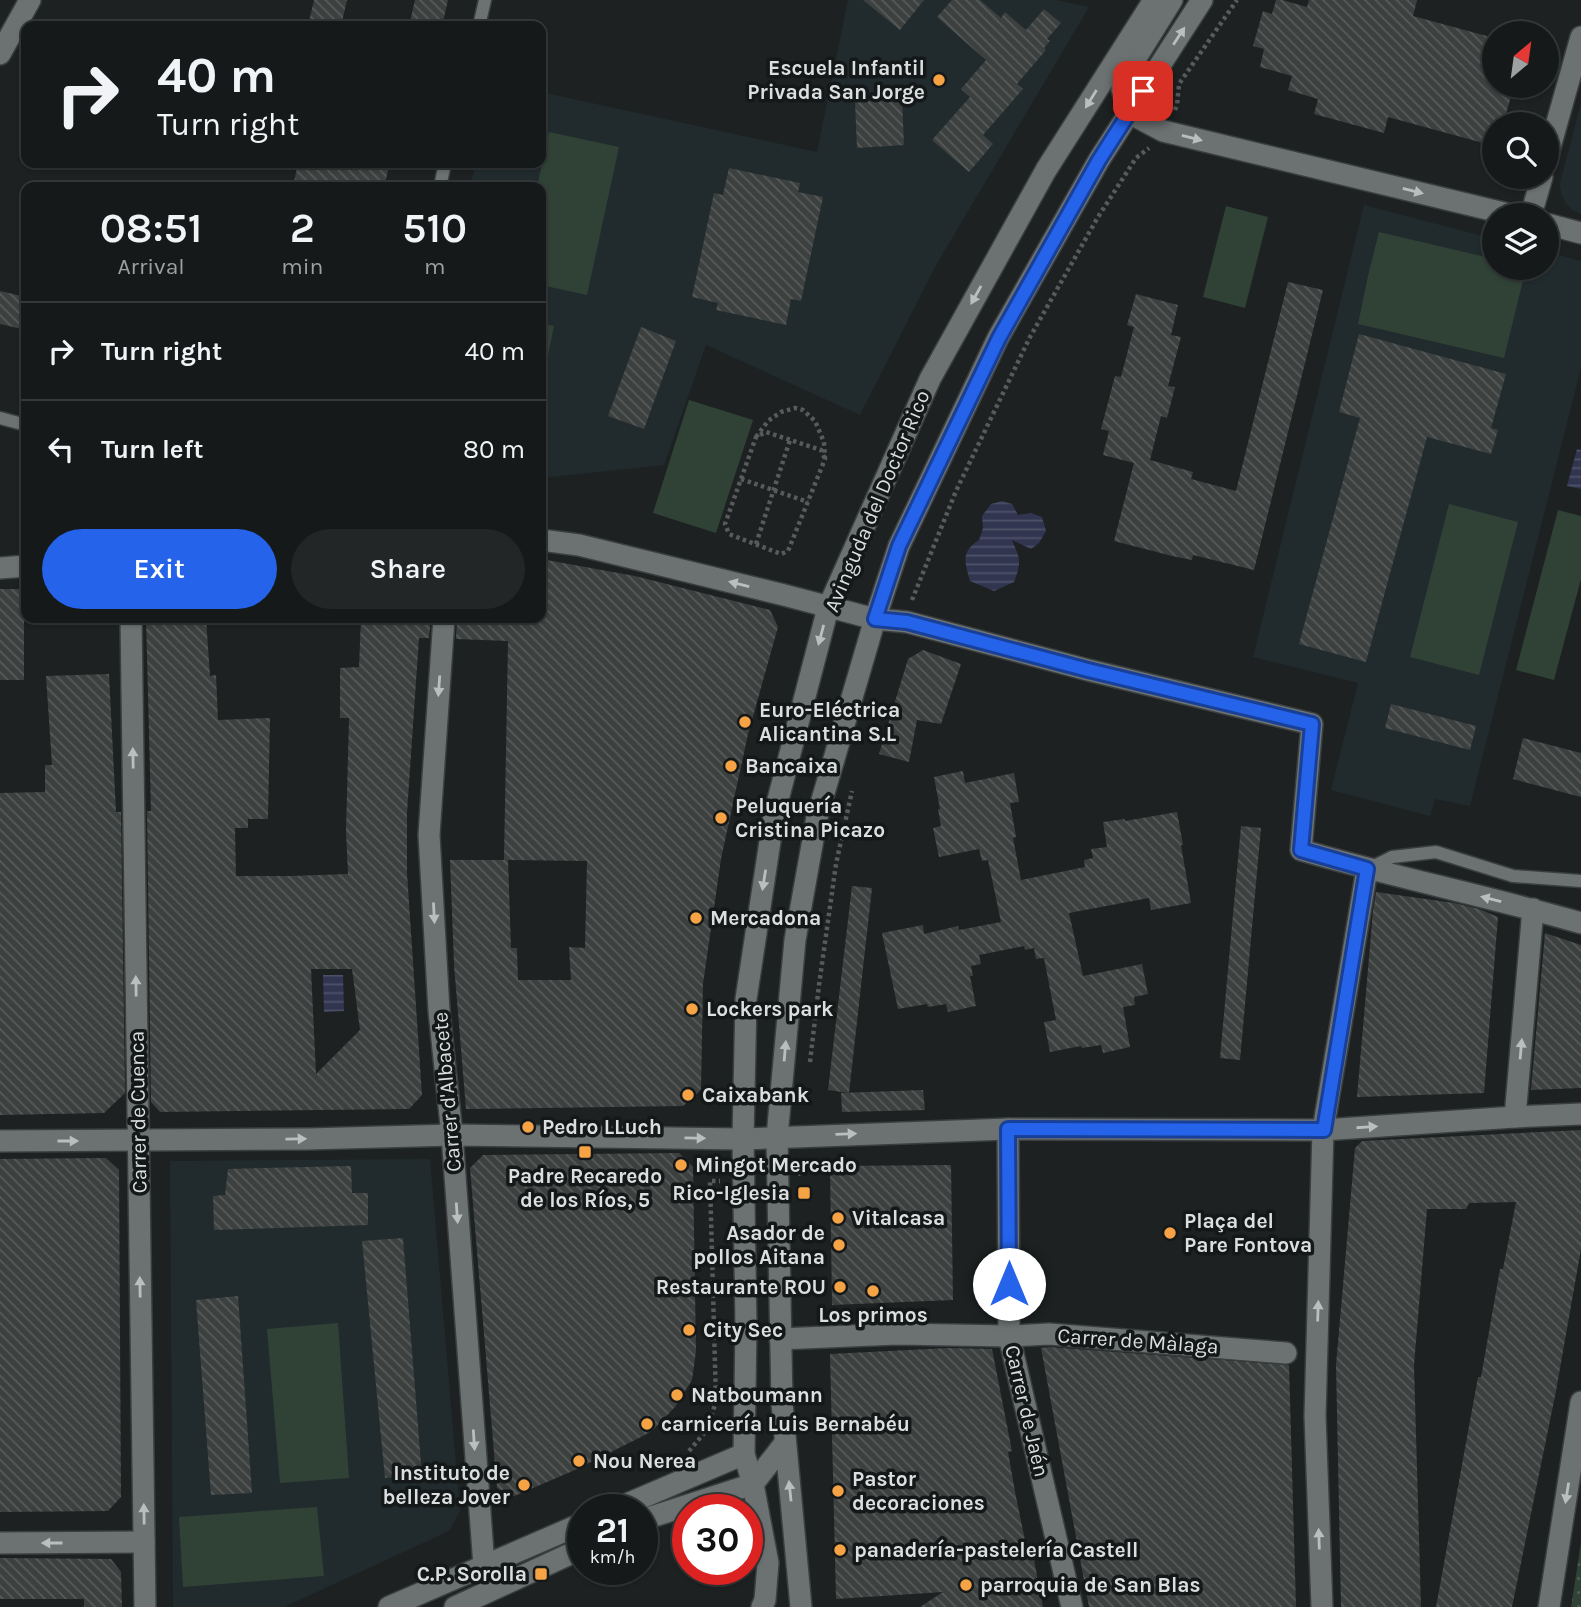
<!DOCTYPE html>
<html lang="en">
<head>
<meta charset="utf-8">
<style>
	:root { --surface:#16191a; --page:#232627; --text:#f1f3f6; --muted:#9ea0a2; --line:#353839; --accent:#2563eb }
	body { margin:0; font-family:Karla,sans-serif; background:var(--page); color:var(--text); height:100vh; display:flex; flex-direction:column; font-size:26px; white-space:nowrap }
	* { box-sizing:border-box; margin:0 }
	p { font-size:23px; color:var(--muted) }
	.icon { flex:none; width:38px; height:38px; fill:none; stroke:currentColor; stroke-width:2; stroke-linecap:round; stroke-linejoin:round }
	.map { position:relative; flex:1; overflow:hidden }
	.sheet { position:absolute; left:21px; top:182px; width:525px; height:441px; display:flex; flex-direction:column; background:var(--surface); border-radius:14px; box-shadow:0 2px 5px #0004,0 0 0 2px var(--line) }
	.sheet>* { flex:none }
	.banner { position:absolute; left:21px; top:21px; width:525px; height:147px; border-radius:14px; box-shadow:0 2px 5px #0004,0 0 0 2px var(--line); background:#16191a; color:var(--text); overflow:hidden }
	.needle { width:46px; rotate:29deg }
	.tools { position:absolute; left:1482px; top:21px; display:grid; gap:14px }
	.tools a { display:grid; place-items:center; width:77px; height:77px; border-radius:50%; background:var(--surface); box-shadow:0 2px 5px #0004,0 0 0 2px var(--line); font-size:35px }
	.speed { position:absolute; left:567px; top:1494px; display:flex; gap:14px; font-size:35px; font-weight:700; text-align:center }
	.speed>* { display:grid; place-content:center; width:91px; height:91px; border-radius:50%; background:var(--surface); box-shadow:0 2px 5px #0004,0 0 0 2px var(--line); line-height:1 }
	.speed small { font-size:18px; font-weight:400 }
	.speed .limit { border:10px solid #d22; background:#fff; color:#111 }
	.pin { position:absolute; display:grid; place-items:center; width:60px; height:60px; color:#fff; margin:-30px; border-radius:14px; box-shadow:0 4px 10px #0006 }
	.me { position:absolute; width:77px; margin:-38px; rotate:0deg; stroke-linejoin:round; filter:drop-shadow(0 0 5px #0008) }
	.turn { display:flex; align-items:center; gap:24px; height:147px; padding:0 21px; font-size:32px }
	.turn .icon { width:91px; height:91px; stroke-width:2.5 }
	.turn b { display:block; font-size:49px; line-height:60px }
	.eta { display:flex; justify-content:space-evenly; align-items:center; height:119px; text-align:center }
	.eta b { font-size:42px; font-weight:600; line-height:49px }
	.cta { display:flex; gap:14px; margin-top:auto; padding:14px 21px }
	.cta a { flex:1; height:80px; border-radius:42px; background:var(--accent); color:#fff; font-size:28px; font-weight:600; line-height:80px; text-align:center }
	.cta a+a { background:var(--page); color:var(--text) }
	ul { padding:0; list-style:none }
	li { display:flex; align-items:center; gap:21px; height:98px; padding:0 21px; border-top:2px solid var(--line) }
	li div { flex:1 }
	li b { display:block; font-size:26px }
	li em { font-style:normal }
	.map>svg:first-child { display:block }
	.built { fill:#212b2e }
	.grass { fill:#304236 }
	.park { fill:url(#park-dots) }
	.water { fill:url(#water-rules) }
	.building { fill:url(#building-back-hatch); fill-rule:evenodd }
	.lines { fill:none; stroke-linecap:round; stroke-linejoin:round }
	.lane-casing { stroke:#3a3e3f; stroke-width:15 }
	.street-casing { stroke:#3a3e3f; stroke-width:24 }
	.secondary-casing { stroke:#3a3e3f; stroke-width:24 }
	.path { stroke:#575b5c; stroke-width:4.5; stroke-dasharray:3.5 3.5; stroke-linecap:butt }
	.lane { stroke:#6c7172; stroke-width:12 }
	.street { stroke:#6c7172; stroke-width:21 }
	.secondary { stroke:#6c7172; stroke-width:21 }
	.oneway { fill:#babebe }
	.route-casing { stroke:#184099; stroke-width:18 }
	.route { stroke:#2563eb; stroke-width:12 }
	.poi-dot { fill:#f5a345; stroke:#141819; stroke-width:2.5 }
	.labels { text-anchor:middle; stroke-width:7; stroke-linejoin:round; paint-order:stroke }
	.poi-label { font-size:21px; font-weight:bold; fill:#dcdfdf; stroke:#141819; text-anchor:start }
	.street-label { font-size:21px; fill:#dcdfdf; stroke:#141819 }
</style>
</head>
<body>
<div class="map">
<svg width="1581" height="1607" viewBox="0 0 1581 1607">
	<defs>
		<pattern id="park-dots" width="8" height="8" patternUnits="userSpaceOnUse" patternTransform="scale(1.75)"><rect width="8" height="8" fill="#304236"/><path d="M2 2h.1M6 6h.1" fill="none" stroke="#4d5d53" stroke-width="1.8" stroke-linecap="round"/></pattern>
		<pattern id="water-rules" width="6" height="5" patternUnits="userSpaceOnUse" patternTransform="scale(1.75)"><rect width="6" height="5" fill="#313550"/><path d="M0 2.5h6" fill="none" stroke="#4e5269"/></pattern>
		<pattern id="building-back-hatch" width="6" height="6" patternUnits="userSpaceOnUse" patternTransform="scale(1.75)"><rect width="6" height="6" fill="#3c403f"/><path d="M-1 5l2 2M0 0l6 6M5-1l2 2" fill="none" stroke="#585b5a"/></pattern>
	</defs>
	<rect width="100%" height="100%" fill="#1d2122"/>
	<!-- built -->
	<g class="built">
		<path d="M848,0H1056L1089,7L935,267L860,415L706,345L664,465L541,478V187H470L476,163H541V92L817,152Z"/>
		<path d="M1581,103V214L1572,210L1565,202L1561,193L1560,184Z"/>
		<path d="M1364,205L1494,239V268H1547V252L1581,261V368L1470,806L1435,799L1430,816L1331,790L1358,683L1253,657Z"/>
		<path d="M430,1159L460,1511L449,1531L284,1607H173L170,1161Z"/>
	</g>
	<!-- grass -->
	<g class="grass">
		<path d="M549,132L619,147L587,295L541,285V187H537Z"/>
		<path d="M1226,206L1268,217L1245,308L1203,297Z"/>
		<path d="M1379,232L1494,259V268H1526L1504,358L1358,324L1368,276Z"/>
		<path d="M541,323L554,326L541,390Z"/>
		<path d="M689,400L753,420L716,533L653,513Z"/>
		<path d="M1449,504L1518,522L1479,675L1410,657Z"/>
		<path d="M1558,510L1581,516V579L1554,680L1516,670Z"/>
		<path d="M338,1323L349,1478L280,1483L267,1329Z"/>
		<path d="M317,1507L324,1576L183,1587L179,1517Z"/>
	</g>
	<!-- park -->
	<path class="park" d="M1581,1543V1607H1571Z"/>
	<!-- water -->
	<g class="water">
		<path d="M1577,449L1581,450V489L1567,486Z"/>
		<path d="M1002,501L1012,504L1018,515L1031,513L1042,517L1046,531L1039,543L1031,549L1012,540C1020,559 1022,561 1014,582L994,591L970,581C965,563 960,552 979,540L983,528L982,516L991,504Z"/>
		<path d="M343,975L344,1011L324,1012L323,975Z"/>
	</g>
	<!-- building -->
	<g class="building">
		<path d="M314,0H347L341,26H308Z"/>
		<path d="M415,0H448L442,26H409Z"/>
		<path d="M863,0H924L900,30Z"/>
		<path d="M952,0H980L1001,18L1005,12L1026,30L1044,9L1061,23L1047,39L1050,41L1044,48L1046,50L1017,84L1023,89L983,135L993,144L969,172L932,140L970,97L961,89L986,60L937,17Z"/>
		<path d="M1276,0H1282L1307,7L1309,0H1417L1413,16L1494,38V86H1514L1503,124H1494V146L1388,117L1384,133L1314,114L1318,99L1288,90L1292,76L1260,67L1264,49L1253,46L1263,11L1272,14Z"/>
		<path d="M902,100L904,145L857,148L855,101Z"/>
		<path d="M298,163H390L384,187H293Z"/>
		<path d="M729,168L800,183L798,192L823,197L801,301L791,299L786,325L716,310L718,303L692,297L714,193L723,195Z"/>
		<path d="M1288,282L1323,290L1254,570L1193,555L1192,560L1172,556L1114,541L1134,463L1103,455L1109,431L1101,429L1115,376L1121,377L1134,327L1127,325L1136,294L1178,305L1171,335L1181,337L1168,386L1175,387L1167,418L1161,416L1150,460L1193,472L1191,479L1236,491Z"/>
		<path d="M0,291L26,297V330L0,324Z"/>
		<path d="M641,327L676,341L644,429L608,416Z"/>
		<path d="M1359,334L1506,374L1491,428L1498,430L1491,454L1427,437L1366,662L1299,644L1360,418L1339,412Z"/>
		<path d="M541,559L635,576L770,610L778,627L748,734L721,859L703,984L701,1090L683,1106L466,1109L454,965L450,860H504L508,641L456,639L457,618H541ZM508,860L587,861L585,948L569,947L571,980H518L517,948H511Z"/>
		<rect x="0" y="589" width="24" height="91"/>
		<path d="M146,618H206L210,676L216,675L218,720L270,718L268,819H248V828H235L236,876H291L348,874L346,830L349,718H340V668L359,667L361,618H431L429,638H419L407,813V873L422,1095L409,1109L160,1112L151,1102L147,811H151ZM311,969H352L360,1030L316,1074Z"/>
		<path d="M923,650L961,664L941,724L917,720L909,762L879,754L908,659Z"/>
		<path d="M109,674L116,812H121L125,1093L104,1113L0,1115V793L45,792V765H52L46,676Z"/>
		<path d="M1391,704L1476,726L1470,750L1385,728Z"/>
		<path d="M1523,738L1581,753V797L1513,779Z"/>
		<path d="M963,771L965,783L1014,773L1019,802L1010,803L1016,837L1013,838L1021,880L1085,867L1084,860L1093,858L1091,849L1107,847L1103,822L1125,819V821L1177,812L1183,845H1181L1191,903L1151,910L1149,898L1069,913L1083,976L1142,964L1148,994L1134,997L1135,1005L1123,1007L1130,1047L1103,1053L1101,1045L1082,1048L1081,1046L1050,1052L1044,1022L1056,1020L1044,958L1036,959L1034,948L1025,950L1024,946L979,955L981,964L971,966L973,976H970L976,1006L948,1012L946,1004L928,1007L927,1004L898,1009L882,933L923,925L924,934L958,926L959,930L1001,922L988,860L982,861L979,849L939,857L933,828L941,826L938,809H940L934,777Z"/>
		<path d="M1241,826L1261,828L1240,1060L1220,1058Z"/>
		<path d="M852,886L872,888L849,1093L828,1090Z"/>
		<path d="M1376,892L1454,903L1479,909L1498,917L1484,1093L1357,1097L1373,911Z"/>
		<path d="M1545,933L1581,945V1088L1531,1090Z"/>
		<path d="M923,1090L925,1110L842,1112L841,1093Z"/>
		<path d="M1581,1130V1249L1556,1391L1512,1607H1436L1478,1377H1481L1500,1269H1503L1516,1202L1469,1203L1466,1209H1427L1414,1365L1421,1607H1341L1336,1365L1355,1148L1362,1141Z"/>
		<path d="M679,1153L693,1167L696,1351L692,1380L675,1407L654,1429L645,1435L575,1470L512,1497L497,1488L470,1168L483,1155Z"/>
		<path d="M106,1158L119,1170L121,1497L108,1511L0,1512V1159Z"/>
		<path d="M951,1165L953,1300L832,1305L830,1166Z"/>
		<path d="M351,1166L352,1193H368V1225L214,1230L213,1196L225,1195L228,1169Z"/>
		<path d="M403,1238L422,1476L385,1478L362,1241Z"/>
		<path d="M238,1296L252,1493L211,1495L196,1300Z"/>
		<path d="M1049,1347L1289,1365L1296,1607H1089L1041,1348Z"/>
		<path d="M948,1348L992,1349L1012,1451L1008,1452L1016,1497L1026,1545L1031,1544L1043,1607H920L943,1592L836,1599L830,1354Z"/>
		<path d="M0,1558L111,1559L121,1572L122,1607H84V1599H0Z"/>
	</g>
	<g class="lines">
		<defs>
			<g id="lane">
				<path d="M479,26L485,0"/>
				<path d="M440,187L445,163"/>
				<path d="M0,418L26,425"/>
				<path d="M1370,868L1392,857L1436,852L1513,876L1581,881"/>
			</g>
			<g id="street">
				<path d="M1172,0L1126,74L1122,89L1129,113L1163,131L1512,215"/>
				<path d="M0,54L30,0"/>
				<path d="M1547,158L1581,37"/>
				<path d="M1531,215L1542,177"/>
				<path d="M1547,224L1581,233"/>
				<path d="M541,540L579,545L784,595L875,619L907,622L1088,670L1312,724L1301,850C1393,877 1488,896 1581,923"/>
				<path d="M0,568L26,566"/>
				<path d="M131,618L145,1607"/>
				<path d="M444,618L429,835L439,1011L452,1135L484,1566"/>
				<path d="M1515,1117L1533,909"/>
				<path d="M1008,1129L1009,1336L1072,1607"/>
				<path d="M0,1141L308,1139L452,1135L743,1139L1008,1129L1323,1130L1515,1117L1581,1114"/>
				<path d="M780,1339L897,1334L1009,1336L1049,1334L1286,1353"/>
				<path d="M0,1543L144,1542"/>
				<path d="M1322,1607L1315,1416L1323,1130L1367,869"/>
				<path d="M1549,1607L1581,1402"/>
			</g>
			<g id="secondary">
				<path d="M613,1510L744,1454"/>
				<path d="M642,1520L753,1484L785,1443"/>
				<path d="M389,1607L583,1523"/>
				<path d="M455,1607L583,1548"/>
				<path d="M762,1607L765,1600L768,1563L753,1484L744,1454L746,1326L743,1139L746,999L774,815L828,608L930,379L1046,170L1154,0"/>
				<path d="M801,1607L782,1403L777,1137L795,940L817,817L875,619L899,546L998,338L1099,160L1202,0"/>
			</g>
		</defs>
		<!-- lane casing -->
		<use href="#lane" class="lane-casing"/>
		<!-- street casing -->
		<use href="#street" class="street-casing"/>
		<!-- secondary casing -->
		<use href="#secondary" class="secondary-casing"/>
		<!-- path -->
		<g class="path">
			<path d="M1175,110L1177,105L1179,84L1237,0"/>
			<path d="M756,437L768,421L781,412L795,408L803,410L815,421L824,442L825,459L788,551L781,554L729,534L725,524L756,437L766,432L821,450L825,459"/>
			<path d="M741,479L808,502"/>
			<path d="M756,544L790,440"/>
			<path d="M912,600L956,491L1030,337L1098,217L1136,158L1149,148"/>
			<path d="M810,1062L819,985L836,864L852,791"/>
			<path d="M798,1174L807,1171L808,1158"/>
			<path d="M689,1451L706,1431L716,1402L710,1181H720"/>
			<path d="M642,1549L655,1543"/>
		</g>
		<!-- lane -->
		<use href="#lane" class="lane"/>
		<!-- street -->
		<use href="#street" class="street"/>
		<!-- secondary -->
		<use href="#secondary" class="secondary"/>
	</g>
	<!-- one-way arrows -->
	<defs><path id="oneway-solid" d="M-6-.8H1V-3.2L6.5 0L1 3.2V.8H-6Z" transform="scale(1.75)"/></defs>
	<g class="oneway">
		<use href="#oneway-solid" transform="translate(1179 36) rotate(-57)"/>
		<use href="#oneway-solid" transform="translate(1091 99) rotate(122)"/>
		<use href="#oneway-solid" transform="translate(1192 138) rotate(14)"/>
		<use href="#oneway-solid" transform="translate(1413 191) rotate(14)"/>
		<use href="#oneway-solid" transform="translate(976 295) rotate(119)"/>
		<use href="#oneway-solid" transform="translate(739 584) rotate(-166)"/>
		<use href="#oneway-solid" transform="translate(821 635) rotate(105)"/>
		<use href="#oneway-solid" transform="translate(439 686) rotate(94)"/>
		<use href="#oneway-solid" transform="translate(133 758) rotate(-91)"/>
		<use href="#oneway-solid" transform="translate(764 880) rotate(99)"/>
		<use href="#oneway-solid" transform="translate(1491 899) rotate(-166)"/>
		<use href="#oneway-solid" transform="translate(434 913) rotate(87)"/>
		<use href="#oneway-solid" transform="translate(136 986) rotate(-91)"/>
		<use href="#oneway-solid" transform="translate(1521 1049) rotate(-85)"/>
		<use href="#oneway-solid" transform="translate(785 1051) rotate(-85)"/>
		<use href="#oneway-solid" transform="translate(1367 1127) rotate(-4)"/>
		<use href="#oneway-solid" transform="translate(846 1134) rotate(-2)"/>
		<use href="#oneway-solid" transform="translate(695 1138) rotate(1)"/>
		<use href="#oneway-solid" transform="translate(296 1139) rotate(-1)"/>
		<use href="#oneway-solid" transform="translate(68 1141)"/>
		<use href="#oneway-solid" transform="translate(457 1213) rotate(86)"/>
		<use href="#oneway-solid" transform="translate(140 1287) rotate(-91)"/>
		<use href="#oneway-solid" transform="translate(1318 1311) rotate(-88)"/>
		<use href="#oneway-solid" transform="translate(474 1440) rotate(86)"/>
		<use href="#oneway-solid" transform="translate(790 1491) rotate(-96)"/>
		<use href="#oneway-solid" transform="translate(1567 1493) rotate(99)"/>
		<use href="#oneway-solid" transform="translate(144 1514) rotate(-91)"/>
		<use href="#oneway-solid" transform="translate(1319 1539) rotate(-92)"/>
		<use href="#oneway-solid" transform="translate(52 1543) rotate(180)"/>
	</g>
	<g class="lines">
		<defs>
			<path id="route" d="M1009,1284L1008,1129L1324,1130L1367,869L1301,850L1312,724L1088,670L907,622L875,619L899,546L999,338L1099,160L1143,91"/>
		</defs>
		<!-- route casing -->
		<use href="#route" class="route-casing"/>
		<!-- route -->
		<use href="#route" class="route"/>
	</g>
	<!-- markers -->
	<g class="poi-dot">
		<circle cx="939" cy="80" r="7"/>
		<circle cx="745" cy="722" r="7"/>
		<circle cx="731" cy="766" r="7"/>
		<circle cx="721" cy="818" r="7"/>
		<circle cx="696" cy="918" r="7"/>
		<circle cx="692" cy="1009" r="7"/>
		<circle cx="688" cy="1095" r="7"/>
		<circle cx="528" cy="1127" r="7"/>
		<rect x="578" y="1145" width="14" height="14" rx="3.5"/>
		<circle cx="681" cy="1165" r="7"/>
		<rect x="797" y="1186" width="14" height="14" rx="3.5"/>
		<circle cx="838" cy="1218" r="7"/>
		<circle cx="1170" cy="1233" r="7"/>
		<circle cx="839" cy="1245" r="7"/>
		<circle cx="840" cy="1287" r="7"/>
		<circle cx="873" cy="1291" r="7"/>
		<circle cx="689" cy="1330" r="7"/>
		<circle cx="677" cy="1395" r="7"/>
		<circle cx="647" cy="1424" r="7"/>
		<circle cx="579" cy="1461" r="7"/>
		<circle cx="524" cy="1485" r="7"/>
		<circle cx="838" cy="1491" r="7"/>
		<circle cx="840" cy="1550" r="7"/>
		<rect x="534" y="1567" width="14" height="14" rx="3.5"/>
		<circle cx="966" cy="1585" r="7"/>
	</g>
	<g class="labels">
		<!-- poi labels -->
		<g class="poi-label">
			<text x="925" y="75" text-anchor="end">Escuela Infantil<tspan x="925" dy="24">Privada San Jorge</tspan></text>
			<text x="759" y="717">Euro-Eléctrica<tspan x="759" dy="24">Alicantina S.L</tspan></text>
			<text x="745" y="773">Bancaixa</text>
			<text x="735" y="813">Peluquería<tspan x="735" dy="24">Cristina Picazo</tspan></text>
			<text x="710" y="925">Mercadona</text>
			<text x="706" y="1016">Lockers park</text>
			<text x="702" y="1102">Caixabank</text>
			<text x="542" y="1134">Pedro LLuch</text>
			<text x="695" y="1172">Mingot Mercado</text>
			<text x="585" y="1183" text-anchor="middle">Padre Recaredo<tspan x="585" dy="24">de los Ríos, 5</tspan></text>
			<text x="790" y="1200" text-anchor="end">Rico-Iglesia</text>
			<text x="852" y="1225">Vitalcasa</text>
			<text x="1184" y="1228">Plaça del<tspan x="1184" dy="24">Pare Fontova</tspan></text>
			<text x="825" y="1240" text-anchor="end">Asador de<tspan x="825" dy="24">pollos Aitana</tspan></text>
			<text x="826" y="1294" text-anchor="end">Restaurante ROU</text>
			<text x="873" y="1322" text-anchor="middle">Los primos</text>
			<text x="703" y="1337">City Sec</text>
			<text x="691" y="1402">Natboumann</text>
			<text x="661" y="1431">carnicería Luis Bernabéu</text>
			<text x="593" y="1468">Nou Nerea</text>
			<text x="510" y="1480" text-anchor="end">Instituto de<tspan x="510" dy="24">belleza Jover</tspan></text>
			<text x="852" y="1486">Pastor<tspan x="852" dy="24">decoraciones</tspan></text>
			<text x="854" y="1557">panadería-pastelería Castell</text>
			<text x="527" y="1581" text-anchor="end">C.P. Sorolla</text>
			<text x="980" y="1592">parroquia de San Blas</text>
		</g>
		<!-- street labels -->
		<g class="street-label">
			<text transform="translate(877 501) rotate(-67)" y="7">Avinguda del Doctor Rico</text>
			<text transform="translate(447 1092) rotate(-95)" y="7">Carrer d'Albacete</text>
			<text transform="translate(138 1112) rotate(-91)" y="7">Carrer de Cuenca</text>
			<text transform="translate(1138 1341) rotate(4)" y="7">Carrer de Màlaga</text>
			<text transform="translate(1027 1411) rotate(77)" y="7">Carrer de Jaén</text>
		</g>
	</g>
</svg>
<div class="tools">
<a><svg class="needle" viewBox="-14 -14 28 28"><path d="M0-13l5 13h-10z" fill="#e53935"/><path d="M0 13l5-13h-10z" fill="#9ea0a2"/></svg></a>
<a><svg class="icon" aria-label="search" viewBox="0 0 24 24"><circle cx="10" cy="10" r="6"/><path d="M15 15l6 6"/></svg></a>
<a><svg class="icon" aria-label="layers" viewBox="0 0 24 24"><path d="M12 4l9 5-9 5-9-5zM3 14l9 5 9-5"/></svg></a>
</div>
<div class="speed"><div>21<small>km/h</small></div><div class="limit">30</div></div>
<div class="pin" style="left:1143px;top:91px;background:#d93025"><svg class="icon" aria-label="arrive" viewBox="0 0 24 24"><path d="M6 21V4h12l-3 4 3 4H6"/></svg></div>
<svg class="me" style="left:1009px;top:1284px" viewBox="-20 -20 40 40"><circle r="19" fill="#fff"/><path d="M0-13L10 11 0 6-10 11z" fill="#2563eb"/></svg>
<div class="banner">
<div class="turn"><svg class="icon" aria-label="right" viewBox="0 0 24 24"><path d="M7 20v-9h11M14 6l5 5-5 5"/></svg><div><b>40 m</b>Turn right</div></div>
</div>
<section class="sheet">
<div class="eta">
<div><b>08:51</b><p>Arrival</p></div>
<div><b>2</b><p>min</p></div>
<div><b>510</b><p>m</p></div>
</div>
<ul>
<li><svg class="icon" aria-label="right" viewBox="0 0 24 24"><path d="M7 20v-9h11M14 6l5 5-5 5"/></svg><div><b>Turn right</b></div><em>40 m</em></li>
<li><svg class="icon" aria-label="left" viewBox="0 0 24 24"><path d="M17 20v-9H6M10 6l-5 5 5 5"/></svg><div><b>Turn left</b></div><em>80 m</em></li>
</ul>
<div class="cta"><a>Exit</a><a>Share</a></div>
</section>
</div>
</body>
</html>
